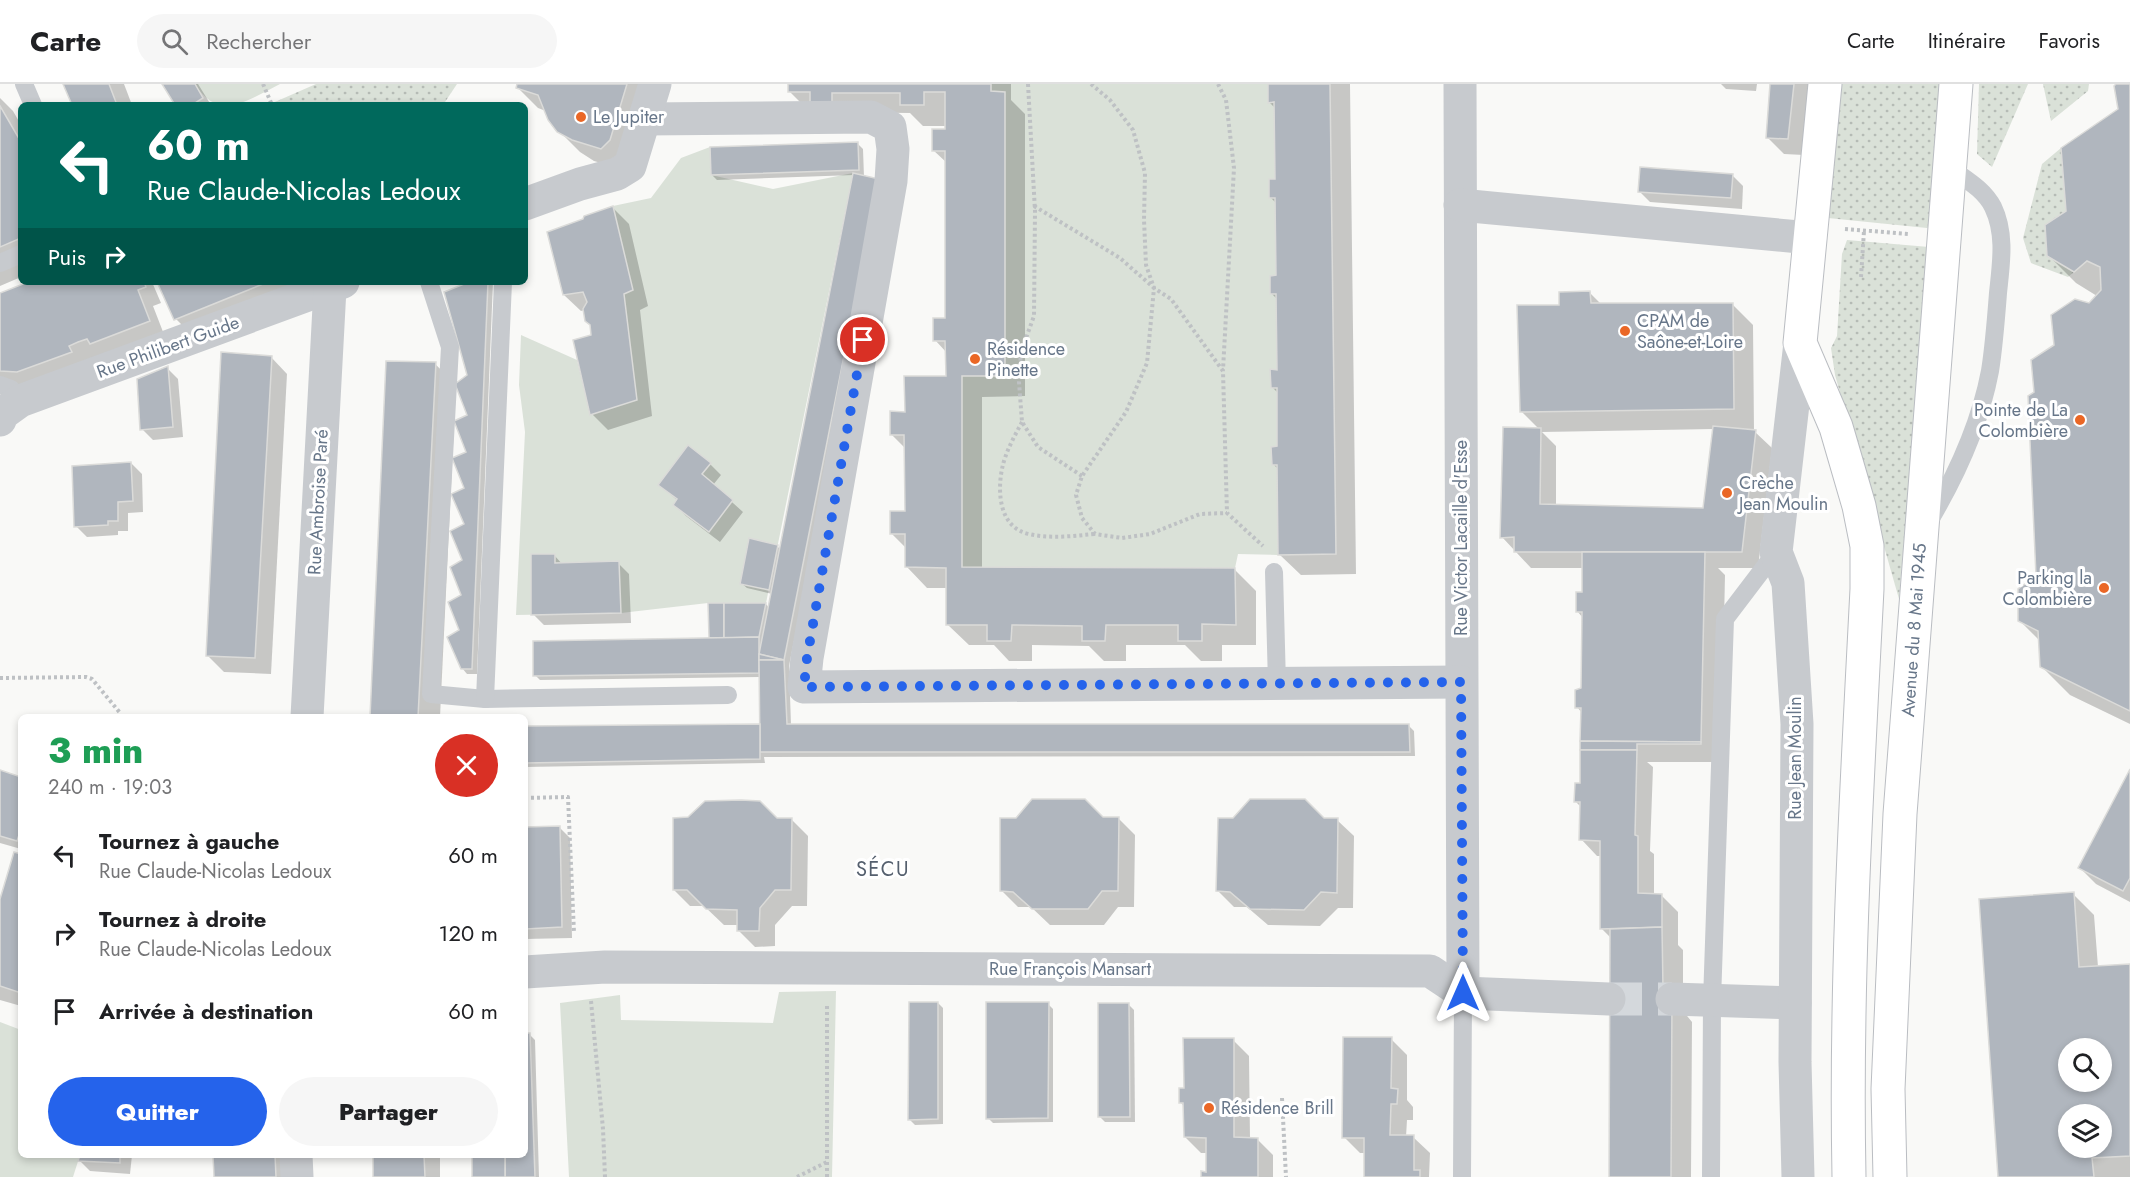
<!DOCTYPE html>
<html lang="fr">
<head>
<meta charset="utf-8">
<style>
	:root { --surface:#fff; --page:#f6f6f6; --text:#202124; --muted:#757577; --line:#e0e0e0; --accent:#2563eb }
	body { margin:0; font-family:Jost,sans-serif; background:var(--page); color:var(--text); height:100vh; display:flex; flex-direction:column; font-size:22px; white-space:nowrap }
	* { box-sizing:border-box; margin:0 }
	p { font-size:20px; color:var(--muted) }
	.icon { flex:none; width:33px; height:33px; fill:none; stroke:currentColor; stroke-width:2; stroke-linecap:round; stroke-linejoin:round }
	.map { position:relative; flex:1; overflow:hidden }
	.side { position:absolute; left:18px; top:630px; width:510px; height:444px; display:flex; flex-direction:column; background:var(--surface); border-radius:9px; box-shadow:0 3px 9px #0003 }
	.side>* { flex:none }
	.guide { position:absolute; left:18px; top:18px; width:510px; height:183px; border-radius:9px; box-shadow:0 3px 9px #0003; background:#00695c; color:#fff; overflow:hidden }
	.buttons { position:absolute; left:2058px; top:954px; display:grid; gap:12px }
	.buttons a { display:grid; place-items:center; width:54px; height:54px; border-radius:50%; background:var(--surface); box-shadow:0 3px 9px #0003; font-size:30px }
	.pin { position:absolute; display:grid; place-items:center; width:51px; height:51px; color:#fff; margin:-26px; border:3px solid #fff; border-radius:50%; box-shadow:0 2px 6px #0007 }
	.me { position:absolute; width:66px; margin:-33px; rotate:0deg; stroke-linejoin:round; filter:drop-shadow(0 0 4px #0008) }
	.turn { display:flex; align-items:center; gap:21px; height:126px; padding:0 30px; font-size:27px }
	.turn .icon { width:78px; height:78px; stroke-width:2.5 }
	.turn b { display:block; font-size:42px; line-height:51px }
	.then { display:flex; align-items:center; height:57px; padding:0 30px; background:#0003; gap:12px; font-size:22px }
	.round { display:grid; place-items:center; flex:none; width:63px; height:63px; border-radius:32px; background:var(--page) }
	.overview { display:flex; align-items:center; justify-content:space-between; height:102px; padding:0 30px }
	h1 { font-size:36px; font-weight:800; line-height:45px; color:#1e9e55 }
	.cta { display:flex; gap:12px; margin-top:auto; padding:12px 30px }
	.cta a { flex:1; height:69px; border-radius:36px; background:var(--accent); color:#fff; font-size:24px; font-weight:800; line-height:69px; text-align:center }
	.cta a+a { background:var(--page); color:var(--text) }
	ul { padding:0; list-style:none }
	li { display:flex; align-items:center; gap:18px; height:78px; padding:0 30px }
	li div { flex:1 }
	li b { display:block; font-size:22px }
	li em { font-style:normal }
	header { display:flex; align-items:center; gap:36px; box-sizing:border-box; height:84px; padding:0 30px; background:var(--surface); border-bottom:2px solid var(--line) }
	header strong { font-size:28px }
	nav { display:flex; gap:33px; margin-inline-start:auto; font-size:21px }
	.search { width:420px; height:54px; background:var(--page); display:flex; align-items:center; gap:15px; box-sizing:border-box; padding:0 21px; border-radius:33px; color:var(--muted); font-size:22px }
	.map>svg:first-child { display:block }
	.grass { fill:url(#grass-dots) }
	.green { fill:#dae1d8 }
	.shadow { fill:#0003; fill-rule:evenodd }
	.building { fill:#b0b6be; stroke:#dbdbd9; stroke-width:1.5; fill-rule:evenodd }
	.lines { fill:none; stroke-linecap:round; stroke-linejoin:round }
	.minor-tunnel { stroke:#d4d8dc; stroke-width:33; stroke-dasharray:33 16; stroke-linecap:butt }
	.primary-casing { stroke:#babdc2; stroke-width:35 }
	.path { stroke:#bec1c4; stroke-width:4; stroke-dasharray:3 3; stroke-linecap:butt }
	.service { stroke:#c7cace; stroke-width:18 }
	.minor { stroke:#c7cace; stroke-width:33 }
	.primary { stroke:#fff; stroke-width:33 }
	.route { stroke:#2563eb; stroke-width:10; stroke-dasharray:0 18 }
	.poi-dot { fill:#ea6726; stroke:#fff; stroke-width:2 }
	.labels { text-anchor:middle; stroke-width:6; stroke-linejoin:round; paint-order:stroke }
	.poi-label { font-size:18px; fill:#677689; stroke:#fff; text-anchor:start }
	.street-label { font-size:18px; fill:#677689; stroke:#fff }
	.neighbourhood-label { font-size:20px; letter-spacing:1.5px; fill:#55606e; stroke:#fff }
</style>
</head>
<body>
<header>
<strong>Carte</strong>
<div class="search"><svg class="icon" aria-label="search" viewBox="0 0 24 24"><circle cx="10" cy="10" r="6"/><path d="M15 15l6 6"/></svg>Rechercher</div>
<nav><a>Carte</a><a>Itinéraire</a><a>Favoris</a></nav>
</header>
<div class="map">
<svg width="2130" height="1093" viewBox="0 0 2130 1093">
	<defs>
		<pattern id="grass-dots" width="8" height="8" patternUnits="userSpaceOnUse" patternTransform="scale(1.5)"><rect width="8" height="8" fill="#dae1d8"/><path d="M2 2h.1M6 6h.1" fill="none" stroke="#b5bbb5" stroke-width="1.8" stroke-linecap="round"/></pattern>
	</defs>
	<rect width="100%" height="100%" fill="#f9f9f7"/>
	<!-- grass -->
	<g class="grass">
		<path d="M316,0H457L443,21H268Z"/>
		<path d="M1838,0H1940L1931,141L1927,144L1828,134Z"/>
		<path d="M1979,0H2028L1992,83L1977,70Z"/>
		<path d="M2043,0H2089L2088,7L2051,37Z"/>
		<path d="M2061,64L2066,127L2045,141L2047,172L2074,188L2068,193L2031,179L2023,154L2042,80Z"/>
		<path d="M1847,156L1929,163L1899,515L1835,291L1831,264L1837,252L1842,170Z"/>
	</g>
	<!-- green -->
	<g class="green">
		<path d="M195,0H280C248,16 219,39 195,0Z"/>
		<path d="M991,0H1268V18H1274L1275,95H1269V114H1275L1276,191L1270,192V210H1276L1277,286H1270L1271,303L1277,304V362L1271,363L1272,380L1277,381L1278,471L1238,470L1235,484L962,483V292H1005V8L991,7Z"/>
		<path d="M710,63L711,91L773,105L853,89L766,519H708L621,529L516,531L525,348L519,301L521,251L577,276L590,330L636,316L624,210L633,206L613,122L651,114L681,74Z"/>
		<path d="M836,907L832,1093H569L560,919L620,911L621,936L773,939L779,908Z"/>
		<path d="M0,938L21,946V1071H80L73,1093H0Z"/>
	</g>
	<!-- shadow -->
	<g class="shadow">
		<path d="M65,0H124L132,21H73Z"/>
		<path d="M164,0H198L211,21H177Z"/>
		<path d="M519,0H653L622,85L594,77L580,68L559,47L546,27L538,24L518,4Z"/>
		<path d="M789,0H1011V16L1025,30V312L982,313V485L1235,486L1256,507V561H1222V577H1201L1185,561H1126V577H1104L1089,562L1032,561V577H1009L994,561H969L948,541V504H927L907,483L906,464L892,450L906,429V365L891,350L906,329L947,294V269L935,256L947,235V79L933,66L946,46V42H923L910,29L810,28L789,7Z"/>
		<path d="M1276,0H1350L1356,490L1301,491L1280,471L1279,386L1273,380L1279,364L1278,309L1272,303L1278,287L1277,215L1271,209L1278,193L1277,120L1270,113L1277,96L1276,25L1269,18Z"/>
		<path d="M1721,0H1757L1756,7L1726,5Z"/>
		<path d="M1771,0H1811L1804,71L1784,70L1768,54Z"/>
		<path d="M2119,0H2130V640L2070,611L2042,583L2040,557L2019,536L2038,493L2035,309L2055,262L2097,212L2076,199L2048,171L2067,128L2120,26Z"/>
		<path d="M0,14L13,27L21,41V193L0,202Z"/>
		<path d="M858,60L863,65L864,93L884,101L789,582L791,641L1409,642L1414,647L1415,672L764,673L765,679L525,683V644L761,641L760,593L540,596L535,591L710,556L766,520L769,524L772,510L747,504L741,499L777,462L781,466L854,91L717,96L712,91Z"/>
		<path d="M1732,91L1743,102L1742,125L1650,118L1639,107Z"/>
		<path d="M613,124L629,140L648,222L640,226L652,332L608,346L592,330V242L584,226L581,227L564,211Z"/>
		<path d="M32,198H152L161,219L153,222L165,253L34,304L0,301V211Z"/>
		<path d="M159,198H294L298,208L192,251L176,235Z"/>
		<path d="M473,198H493L477,590H467L462,584L461,547Z"/>
		<path d="M1590,209L1602,221L1732,220L1753,241L1754,347L1772,364L1758,484H1718L1725,491L1721,678H1647L1653,683L1650,767L1654,770V811L1662,812L1678,828V861L1683,866V927L1692,938L1691,1093H1610L1611,854L1601,844V772H1597L1581,755L1582,724L1575,717L1581,701L1582,629L1577,623L1583,606V534L1577,527L1583,509L1584,484H1531L1502,453L1540,346L1521,327L1561,222ZM1714,345L1705,425L1556,422V362L1542,348Z"/>
		<path d="M271,273L287,290L271,590L224,588L208,572Z"/>
		<path d="M435,280L456,300L440,633H371Z"/>
		<path d="M167,284L178,295L183,353L153,356L142,345Z"/>
		<path d="M131,379L142,390L143,428L128,429V447H118V451L87,453L76,442Z"/>
		<path d="M710,380L721,391L713,401L743,428L720,458L686,432L675,421L678,417L660,401Z"/>
		<path d="M554,471L563,481L618,479L629,490L631,539L544,541L533,530Z"/>
		<path d="M0,688L21,695V765L0,759Z"/>
		<path d="M2130,688V818L2096,800L2080,784Z"/>
		<path d="M1103,734H1118L1135,751L1134,823H1118L1104,841H1050L1031,823H1018L1002,807Z"/>
		<path d="M1324,735L1337,736L1354,752L1353,824H1338L1320,842L1268,841L1247,823H1234L1218,807Z"/>
		<path d="M792,736L808,752L807,822H792L775,841V862L755,863L739,847V841H724L704,822H690L674,806Z"/>
		<path d="M559,743L570,754L572,854L525,855V745Z"/>
		<path d="M21,771V922L0,916V820Z"/>
		<path d="M2073,810L2094,831L2098,883L2130,881V1093H2000ZM2068,964H2102V998H2068ZM2068,1030H2102V1064H2068Z"/>
		<path d="M938,919L943,924V1040L915,1041L910,1036Z"/>
		<path d="M1048,920L1053,925V1038L993,1039L988,1034Z"/>
		<path d="M1128,920L1134,926L1135,1038H1105L1100,1033Z"/>
		<path d="M525,951H530L535,956L539,1093H474L473,1071H525Z"/>
		<path d="M1391,955L1407,971V1016L1413,1023V1036H1407L1406,1053H1413L1430,1069L1429,1093H1365L1366,1069H1360L1344,1053Z"/>
		<path d="M1233,956L1249,972L1250,1055H1257L1273,1071V1093H1202L1207,1089V1069H1201L1185,1053V1023L1180,1018L1185,1005Z"/>
		<path d="M81,1071H132L130,1090L90,1087L79,1076Z"/>
		<path d="M215,1071H285L286,1093H216Z"/>
		<rect x="375" y="1071" width="65" height="22"/>
	</g>
	<!-- building -->
	<g class="building">
		<path d="M63,0H109L117,21H72Z"/>
		<path d="M162,0H195L203,14L192,21H175Z"/>
		<path d="M517,0H627L610,56L601,65L572,56L557,48L548,36L538,11L516,4Z"/>
		<path d="M788,0H991V7L1005,8V292H962V483L1235,484L1236,541L1202,540V557H1178V541H1106L1105,557H1082V542L1012,541L1011,557H987V541H946V484L905,483V450H890V427H905L904,351H890V327L905,328L904,292H946L945,257H933V234H945V67H932V45H945V8H924V21H900V9H832V21L810,20V8H788Z"/>
		<path d="M1268,0H1330L1336,470L1278,471L1277,381H1272L1271,363L1277,362V304H1271L1270,285L1277,286L1276,210H1270V192L1276,191L1275,114H1269V95H1275L1274,18L1268,19Z"/>
		<path d="M1770,0H1794L1788,55L1766,54Z"/>
		<path d="M2116,0H2130V627L2040,583L2038,547L2018,537V505L2036,492L2028,312L2034,308L2031,276L2054,261L2051,231L2075,215L2089,219L2101,206L2100,183L2087,177L2074,188L2047,172L2045,141L2066,127L2061,64L2118,25L2114,2Z"/>
		<path d="M0,22L21,58V154L0,163Z"/>
		<path d="M858,58L859,86L711,91L710,63Z"/>
		<path d="M1640,83L1733,90L1731,114L1638,108Z"/>
		<path d="M853,89L879,95L784,576L759,570Z"/>
		<path d="M613,122L633,206L624,210L637,316L590,331L573,256L591,251L590,241L585,237L583,225L587,218L583,208L563,211L547,148L583,135L584,132Z"/>
		<path d="M28,198H144L146,203L138,206L150,237L90,260L87,255L78,258L69,262L72,268L17,288L0,287V209Z"/>
		<path d="M157,198H268L174,236Z"/>
		<path d="M469,198H488L472,585H461L447,553L459,546L448,518L461,511L450,483L462,476L450,447L464,440L451,410L464,404L452,374L466,368L454,337L467,331L455,300L467,291L444,208Z"/>
		<path d="M1590,207L1591,219H1733L1734,325L1520,328L1517,221H1559V208Z"/>
		<path d="M221,268L272,272L255,574L206,572Z"/>
		<path d="M386,277L436,278L418,633H370Z"/>
		<path d="M168,282L173,343L140,346L137,295Z"/>
		<path d="M1713,342L1756,346L1742,468H1514V453L1500,454L1503,343L1541,344L1540,420L1703,424Z"/>
		<path d="M688,361L711,379L702,390L733,416L709,448L673,421L677,415L658,401Z"/>
		<path d="M131,378L133,417L118,418V437H108V441L74,443L72,382Z"/>
		<path d="M749,454L778,461L769,506L740,500Z"/>
		<path d="M1582,468H1705L1701,658L1580,657L1581,624H1575V606L1581,604L1582,528H1576V508H1582Z"/>
		<path d="M531,470H555V479L619,477L621,529L531,531Z"/>
		<path d="M708,519H724V554H709Z"/>
		<path d="M724,519H766L759,553L724,554Z"/>
		<path d="M759,553V589L533,592V557Z"/>
		<path d="M759,570L784,576H759Z"/>
		<path d="M759,576H784L787,640H1409L1410,668H760Z"/>
		<path d="M760,640V675L525,679V642Z"/>
		<path d="M1580,657L1701,658V660H1637V666H1580Z"/>
		<path d="M1580,666H1637L1635,751L1638,752V809L1662,810V843L1600,845V757L1579,756L1580,718H1574L1575,699H1580Z"/>
		<path d="M2130,685V794L2123,807L2078,784Z"/>
		<path d="M0,686L21,693V745L17,757L0,752Z"/>
		<path d="M1032,715H1085L1103,733H1119L1118,807H1102L1088,825H1032L1013,808L1000,807V734H1016Z"/>
		<path d="M1250,715H1305L1324,734H1338L1337,809L1321,808L1304,826L1250,825L1230,808L1216,807L1218,734H1233Z"/>
		<path d="M741,716L760,717L777,734H792L791,806H775L760,824L759,847H737V826L706,825L687,806H673V734L688,733L705,717Z"/>
		<path d="M560,742L562,843L525,845V743Z"/>
		<path d="M14,768L21,770V909L0,902V815Z"/>
		<path d="M2074,808L2079,883L2130,880V1072L2092,1074L2094,1093H1998L1979,815ZM2068,964H2102V998H2068ZM2068,1030H2102V1064H2068Z"/>
		<path d="M1662,843L1663,905L1672,915L1671,1093H1609L1610,845Z"/>
		<path d="M909,918H938V1035L908,1036Z"/>
		<path d="M986,918H1049L1048,1034L986,1035Z"/>
		<path d="M1098,919H1129L1130,1033H1098Z"/>
		<path d="M525,949H530L535,1093H505V1071H525Z"/>
		<path d="M1343,953H1392L1391,1004L1398,1005L1397,1020H1391L1390,1051H1414V1086H1420V1093H1364V1054H1342Z"/>
		<path d="M1183,954H1234V1053L1258,1054V1093H1201V1087L1206,1088V1054L1184,1053L1183,1019H1179V1004H1184Z"/>
		<path d="M80,1071H120V1079L78,1077Z"/>
		<path d="M213,1071H275L276,1093H214Z"/>
		<path d="M373,1071H424L425,1093H373Z"/>
		<rect x="472" y="1071" width="33" height="22"/>
	</g>
	<g class="lines">
		<!-- minor-tunnel -->
		<path class="minor-tunnel" d="M1609,915H1672"/>
		<defs>
			<g id="primary">
				<path d="M1825,0L1800,259L1836,343L1859,422L1867,462V505C1857,701 1845,897 1849,1093"/>
				<path d="M1890,1093L1888,1005L1900,730L1956,0"/>
			</g>
		</defs>
		<!-- primary casing -->
		<use href="#primary" class="primary-casing"/>
		<!-- path -->
		<g class="path">
			<path d="M263,0L272,21"/>
			<path d="M1028,0L1035,127L1034,232L1021,268L1019,298L1022,338L1038,363L1082,392"/>
			<path d="M1091,0L1110,16L1133,46L1145,89L1144,136L1146,181L1154,204L1171,215L1223,287L1227,429L1263,462"/>
			<path d="M1218,0L1226,16L1234,84L1223,286"/>
			<path d="M1034,122L1120,174L1154,204L1147,279L1126,328L1082,392L1076,411L1082,434L1095,450L1122,454L1150,450L1200,430L1227,429"/>
			<path d="M1845,145L1909,150"/>
			<path d="M1861,193L1864,147"/>
			<path d="M1022,338C1014,353 1005,369 1002,385C997,410 1000,444 1029,450C1050,455 1073,452 1094,450"/>
			<path d="M0,594L86,593L92,595L121,630"/>
			<path d="M525,714L568,713L574,849"/>
			<path d="M591,917L603,1045L605,1093"/>
			<path d="M1282,1014L1286,1093"/>
			<path d="M797,1093L827,1078"/>
			<path d="M827,1093V920"/>
		</g>
		<!-- service -->
		<g class="service">
			<path d="M24,0L33,21"/>
			<path d="M0,179L21,170"/>
			<path d="M429,198L450,263L431,610L485,615L728,611"/>
			<path d="M0,301L11,305L20,317"/>
			<path d="M1930,436C1957,390 1980,340 1990,287C1994,262 1996,235 1998,209C2001,180 2006,150 1993,123C1984,105 1965,95 1949,83"/>
			<path d="M1274,488L1277,600"/>
			<path d="M485,615L503,198"/>
			<path d="M1462,1093L1463,909"/>
			<path d="M1711,1093L1712,917L1725,535L1776,468"/>
		</g>
		<!-- minor -->
		<g class="minor">
			<path d="M1460,0L1463,909"/>
			<path d="M644,35L871,33L890,43L893,65L891,97L807,574L804,603L1461,598"/>
			<path d="M525,120L580,100L617,90L630,82L655,0"/>
			<path d="M1460,121L1810,154"/>
			<path d="M0,336L2,330L20,317L343,198"/>
			<path d="M307,633L330,204"/>
			<path d="M525,888L605,883L1430,887L1463,909L1609,915"/>
			<path d="M1672,915L1795,919"/>
			<path d="M296,1071L297,1093"/>
			<path d="M1798,1093L1795,978L1797,640L1788,499L1776,468L1800,259"/>
		</g>
		<!-- primary -->
		<use href="#primary" class="primary"/>
	</g>
	<g class="lines">
		<!-- route -->
		<path class="route" d="M863,256L807,574L804,603L1461,598L1463,909"/>
	</g>
	<!-- markers -->
	<g class="poi-dot">
		<circle cx="581" cy="33" r="6"/>
		<circle cx="1625" cy="247" r="6"/>
		<circle cx="975" cy="275" r="6"/>
		<circle cx="2080" cy="336" r="6"/>
		<circle cx="1727" cy="409" r="6"/>
		<circle cx="2104" cy="504" r="6"/>
		<circle cx="1209" cy="1024" r="6"/>
	</g>
	<g class="labels">
		<!-- poi labels -->
		<g class="poi-label">
			<text x="593" y="39">Le Jupiter</text>
			<text x="1637" y="243">CPAM de<tspan x="1637" dy="21">Saône-et-Loire</tspan></text>
			<text x="987" y="271">Résidence<tspan x="987" dy="21">Pinette</tspan></text>
			<text x="2068" y="332" text-anchor="end">Pointe de La<tspan x="2068" dy="21">Colombière</tspan></text>
			<text x="1739" y="405">Crèche<tspan x="1739" dy="21">Jean Moulin</tspan></text>
			<text x="2092" y="500" text-anchor="end">Parking la<tspan x="2092" dy="21">Colombière</tspan></text>
			<text x="1221" y="1030">Résidence Brill</text>
		</g>
		<!-- street labels -->
		<g class="street-label">
			<text transform="translate(168 263) rotate(-20)" y="6">Rue Philibert Guide</text>
			<text transform="translate(318 418) rotate(-87)" y="6">Rue Ambroise Paré</text>
			<text transform="translate(1461 454) rotate(-90)" y="6">Rue Victor Lacaille d'Esse</text>
			<text transform="translate(1914 546) rotate(-86)" y="6">Avenue du 8 Mai 1945</text>
			<text transform="translate(1795 674) rotate(-90)" y="6">Rue Jean Moulin</text>
			<text x="1070" y="891">Rue François Mansart</text>
		</g>
		<!-- neighbourhood labels -->
		<g class="neighbourhood-label">
			<text x="883" y="792">SÉCU</text>
		</g>
	</g>
</svg>
<div class="buttons">
<a><svg class="icon" aria-label="search" viewBox="0 0 24 24"><circle cx="10" cy="10" r="6"/><path d="M15 15l6 6"/></svg></a>
<a><svg class="icon" aria-label="layers" viewBox="0 0 24 24"><path d="M12 4l9 5-9 5-9-5zM3 14l9 5 9-5"/></svg></a>
</div>
<div class="pin" style="left:863px;top:256px;background:#d93025"><svg class="icon" aria-label="arrive" viewBox="0 0 24 24"><path d="M6 21V4h12l-3 4 3 4H6"/></svg></div>
<svg class="me" style="left:1463px;top:909px" viewBox="-20 -20 40 40"><path d="M0-17L14 15 0 8-14 15z" fill="#2563eb" stroke="#fff" stroke-width="4"/></svg>
<div class="guide">
<div class="turn"><svg class="icon" aria-label="left" viewBox="0 0 24 24"><path d="M17 20v-9H6M10 6l-5 5 5 5"/></svg><div><b>60 m</b>Rue Claude-Nicolas Ledoux</div></div>
<div class="then">Puis<svg class="icon" aria-label="right" viewBox="0 0 24 24"><path d="M7 20v-9h11M14 6l5 5-5 5"/></svg></div>
</div>
<section class="side">
<div class="overview"><div><h1>3 min</h1><p>240 m · 19:03</p></div><a class="round" style="background:#d93025;color:#fff"><svg class="icon" aria-label="close" viewBox="0 0 24 24"><path d="M6 6l12 12M18 6L6 18"/></svg></a></div>
<ul>
<li><svg class="icon" aria-label="left" viewBox="0 0 24 24"><path d="M17 20v-9H6M10 6l-5 5 5 5"/></svg><div><b>Tournez à gauche</b><p>Rue Claude-Nicolas Ledoux</p></div><em>60 m</em></li>
<li><svg class="icon" aria-label="right" viewBox="0 0 24 24"><path d="M7 20v-9h11M14 6l5 5-5 5"/></svg><div><b>Tournez à droite</b><p>Rue Claude-Nicolas Ledoux</p></div><em>120 m</em></li>
<li><svg class="icon" aria-label="arrive" viewBox="0 0 24 24"><path d="M6 21V4h12l-3 4 3 4H6"/></svg><div><b>Arrivée à destination</b></div><em>60 m</em></li>
</ul>
<div class="cta"><a>Quitter</a><a>Partager</a></div>
</section>
</div>
</body>
</html>
